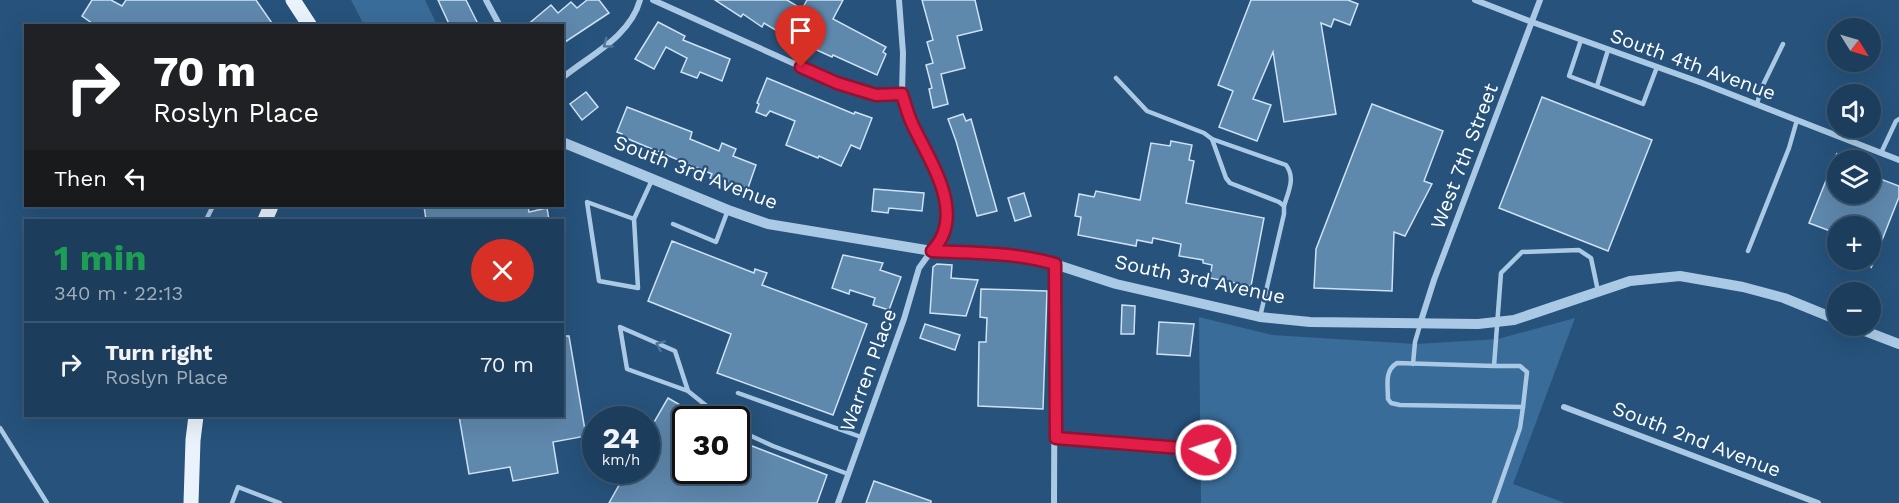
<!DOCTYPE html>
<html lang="en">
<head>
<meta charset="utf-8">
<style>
	:root { --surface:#1c3e5c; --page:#294965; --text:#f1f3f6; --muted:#a0aebb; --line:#3a5772 }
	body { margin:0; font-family:"Work Sans",sans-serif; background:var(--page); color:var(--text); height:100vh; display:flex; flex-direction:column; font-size:22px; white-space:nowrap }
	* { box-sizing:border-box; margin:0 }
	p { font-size:20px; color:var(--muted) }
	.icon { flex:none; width:33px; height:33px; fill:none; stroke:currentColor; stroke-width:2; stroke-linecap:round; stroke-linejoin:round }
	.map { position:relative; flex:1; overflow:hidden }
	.panel { position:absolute; left:24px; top:219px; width:540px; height:198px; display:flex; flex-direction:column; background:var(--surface); border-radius:0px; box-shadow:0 6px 24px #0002,0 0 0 2px var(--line) }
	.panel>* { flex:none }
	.hud { position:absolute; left:24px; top:24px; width:540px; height:183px; border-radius:0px; box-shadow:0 6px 24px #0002,0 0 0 2px var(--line); background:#202124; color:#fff; overflow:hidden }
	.needle { width:39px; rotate:127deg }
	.buttons { position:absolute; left:1827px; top:18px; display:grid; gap:12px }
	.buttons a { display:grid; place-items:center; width:54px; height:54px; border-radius:50%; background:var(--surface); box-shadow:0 6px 24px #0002,0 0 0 2px var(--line); font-size:30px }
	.speed { position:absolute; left:582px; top:406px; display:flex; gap:12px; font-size:30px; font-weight:700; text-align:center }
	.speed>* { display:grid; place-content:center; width:78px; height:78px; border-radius:50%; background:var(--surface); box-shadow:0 6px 24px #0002,0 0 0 2px var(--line); line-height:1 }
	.speed small { font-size:15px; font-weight:400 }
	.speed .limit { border:3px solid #111; border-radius:9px; background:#fff; color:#111 }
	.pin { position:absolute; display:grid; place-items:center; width:51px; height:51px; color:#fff; margin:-62px -26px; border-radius:50% 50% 50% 0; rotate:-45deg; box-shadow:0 0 6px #0007 }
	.pin .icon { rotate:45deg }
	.me { position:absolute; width:66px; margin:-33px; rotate:274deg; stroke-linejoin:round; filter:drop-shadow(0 0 4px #0008) }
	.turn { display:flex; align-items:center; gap:21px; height:126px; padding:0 30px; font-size:27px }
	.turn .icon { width:78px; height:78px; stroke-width:2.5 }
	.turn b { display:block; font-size:42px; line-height:51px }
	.then { display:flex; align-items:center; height:57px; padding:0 30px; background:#0003; gap:12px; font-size:22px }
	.round { display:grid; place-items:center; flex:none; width:63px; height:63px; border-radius:32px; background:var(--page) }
	.head { display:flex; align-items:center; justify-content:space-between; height:102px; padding:0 30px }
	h1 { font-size:36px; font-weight:700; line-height:45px; color:#1e9e55 }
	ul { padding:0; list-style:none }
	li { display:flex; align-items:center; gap:18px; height:84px; padding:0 30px; border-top:2px solid var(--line) }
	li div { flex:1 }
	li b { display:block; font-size:22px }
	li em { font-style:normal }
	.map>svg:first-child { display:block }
	.green { fill:#3a6c99 }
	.building { fill:#5f88ad; stroke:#cde2f4; stroke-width:1.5 }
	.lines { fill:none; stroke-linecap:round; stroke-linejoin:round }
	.service { stroke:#aac9e4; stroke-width:4.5 }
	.minor { stroke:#aac9e4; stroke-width:6 }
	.tertiary { stroke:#aac9e4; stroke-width:10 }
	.primary { stroke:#eaf3fc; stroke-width:15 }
	.oneway { stroke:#4e769a }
	.route-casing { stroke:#92132f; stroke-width:15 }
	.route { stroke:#e11d48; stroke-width:10 }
	.labels { text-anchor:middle; stroke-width:4.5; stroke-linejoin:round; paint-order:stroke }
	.street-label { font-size:20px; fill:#fff; stroke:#26527b }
</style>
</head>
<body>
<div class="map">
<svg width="1899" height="503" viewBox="0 0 1899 503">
	<rect width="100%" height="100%" fill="#26527b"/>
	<!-- green -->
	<g class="green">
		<path d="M351,0H425L437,25H364Z"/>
		<path d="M1199,317L1272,335L1416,344L1498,339L1575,318L1513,484L1565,503H1201Z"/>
	</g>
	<!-- building -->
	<g class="building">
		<path d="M92,0H111L122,6L126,0H256L274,26H96L82,16Z"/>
		<path d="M438,0H466L479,26H450Z"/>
		<path d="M587,0H599L609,13L562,44V26H526L551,5L558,13L571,2L577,8Z"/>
		<path d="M715,0H787L802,9L807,0H843L833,19L886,47L883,52L886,54L877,75L833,55L832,57L808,46L786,33L784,35L764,23L762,27L743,14L741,17Z"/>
		<path d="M922,0H975L982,30L957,36L965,68L941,74L948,104L933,108L929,89L932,88L926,65L933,63L927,42L933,40Z"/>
		<path d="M1251,0H1348L1358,4L1350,25L1334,19L1331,27L1321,23L1336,114L1284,122L1273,52L1253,99L1271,105L1257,141L1219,127L1233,91L1218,85Z"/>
		<path d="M658,22L685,36L683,40L730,59L722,81L700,72L697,78L681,72L687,58L666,47L654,69L635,59Z"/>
		<path d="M767,78L854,114L855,112L872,118L860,149L851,145L841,166L819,156L818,158L786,145L795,121L770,111L766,116L756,112L759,104L757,103Z"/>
		<path d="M586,92L598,107L582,120L570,104Z"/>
		<path d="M1542,97L1652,140L1608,251L1499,208Z"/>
		<path d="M1372,104L1443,131L1424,181L1432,184L1405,236L1394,232L1392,291L1314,288L1316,249Z"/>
		<path d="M627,107L692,132L690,139L719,151L722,143L736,149L733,156L756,165L748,188L745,187L743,190L710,178L712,174L621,136L622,134L617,132Z"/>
		<path d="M963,114L966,121L971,119L997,211L977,216L956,141L948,119Z"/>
		<path d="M1171,141L1192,145L1189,160L1194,161L1186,203L1264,218L1251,286L1210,278L1212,265L1203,263V260L1179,256L1181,244L1153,238L1152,243L1137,240L1136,246L1078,235L1081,217L1075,216L1079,194L1094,197L1096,191L1140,200L1151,143L1170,146Z"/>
		<path d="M1837,153L1838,194H1870V175L1899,186V197L1871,268L1870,226H1838V234L1809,223Z"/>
		<path d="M874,189L924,193L922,211L889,208L888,213L872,211Z"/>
		<path d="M1024,193L1031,216L1015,221L1008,198Z"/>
		<path d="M424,206H528L529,212L547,208L549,220H426Z"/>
		<path d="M672,241L754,273L755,269L767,273L762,285L867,324L833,415L717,373L731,334L648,301Z"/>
		<path d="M843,255L883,263L880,270L901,277L889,310L873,305L875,298L850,290L849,294L832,288Z"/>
		<path d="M937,264L952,265L951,278L978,280L966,316L930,313L933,267Z"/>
		<path d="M981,289L1047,291L1043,409L978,406L979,342H986L987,318L980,317Z"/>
		<path d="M1122,305L1135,306L1134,334H1121Z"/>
		<path d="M1159,322L1194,324L1190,356L1157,354Z"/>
		<path d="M925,324L960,335L955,350L920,338Z"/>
		<path d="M562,336H569L586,436L553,442L558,473L513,481L510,467L469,474L459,416H562Z"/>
		<path d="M668,398L706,420H686V471H736V437L752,446L827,475L817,503H609L627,471H646V436Z"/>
		<path d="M874,481L931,501V503H866Z"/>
	</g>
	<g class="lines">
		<!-- service -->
		<g class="service">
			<path d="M1581,40L1569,76L1643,104L1657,67"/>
			<path d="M1116,78L1147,111L1204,133L1212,139L1226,178L1230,183L1279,202L1284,206V214L1260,317"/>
			<path d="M1597,86L1608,50"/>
			<path d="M1757,104L1761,89L1783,44"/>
			<path d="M1212,139L1286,165C1296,178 1288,192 1284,206"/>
			<path d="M1881,153L1896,121L1899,119"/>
			<path d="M634,219L587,202L599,281L638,288L634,219L652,180"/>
			<path d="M206,220L213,206"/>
			<path d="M673,224L716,242L728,210"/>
			<path d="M1748,251L1789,148L1797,120"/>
			<path d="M1413,364L1415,342L1420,325"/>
			<path d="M1494,366H1520L1527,372L1523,407L1400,405L1391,403L1388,399C1388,385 1384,371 1397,363L1494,366L1501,273L1522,252L1579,250L1591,258L1598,291"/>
			<path d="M688,391L675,351L620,327L627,369L688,391L724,420"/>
			<path d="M738,393L861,437"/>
			<path d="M0,428L47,503"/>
			<path d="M736,429L773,446L848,474"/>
			<path d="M232,503L238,487L280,503"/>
			<path d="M1494,503L1520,428L1523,407"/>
		</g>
		<!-- minor -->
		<g class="minor">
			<path d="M486,0L500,26"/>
			<path d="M653,0L837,83L876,95L902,94"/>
			<path d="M1475,0L1532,22L1702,83L1899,160"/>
			<path d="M562,78C590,55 630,37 640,0"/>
			<path d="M1420,324L1434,280L1540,0"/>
			<path d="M1564,407L1818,503"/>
			<path d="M1056,438L1206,450"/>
			<path d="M838,503L904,319L919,268L945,232L946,205L942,188L923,143L911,122L902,94L903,53L899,0"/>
			<path d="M1054,503L1055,264"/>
		</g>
		<!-- tertiary -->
		<g class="tertiary">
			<path d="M562,142L728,210L768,224L932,251L997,252L1036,258L1116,284L1260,317L1310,322L1478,324L1514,320L1630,281L1680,276L1743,287L1784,298L1838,320"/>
			<path d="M1852,326L1899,344"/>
		</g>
		<!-- primary -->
		<g class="primary">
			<path d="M293,0L310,26"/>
			<path d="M265,220L271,206"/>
			<path d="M191,503L193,440L196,416"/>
		</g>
	</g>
	<!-- one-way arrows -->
	<defs><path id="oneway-chevron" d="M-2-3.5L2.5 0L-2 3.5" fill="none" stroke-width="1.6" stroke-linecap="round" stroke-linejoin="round" transform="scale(1.5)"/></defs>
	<g class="oneway">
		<use href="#oneway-chevron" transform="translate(607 44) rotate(144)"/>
		<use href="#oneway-chevron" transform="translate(660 345) rotate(-156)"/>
	</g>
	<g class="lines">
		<defs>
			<path id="route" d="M801,67L837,83L876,95L902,94C905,103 907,112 911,121C927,158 969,213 932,251C974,253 1014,252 1055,264L1056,438L1206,450"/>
		</defs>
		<!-- route casing -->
		<use href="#route" class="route-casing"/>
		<!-- route -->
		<use href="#route" class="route"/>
	</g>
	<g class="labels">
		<!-- street labels -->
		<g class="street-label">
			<text transform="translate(1693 64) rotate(20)" y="7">South 4th Avenue</text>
			<text transform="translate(1464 156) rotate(-69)" y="7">West 7th Street</text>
			<text transform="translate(696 172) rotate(21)" y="7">South 3rd Avenue</text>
			<text transform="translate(1200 279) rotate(12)" y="7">South 3rd Avenue</text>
			<text transform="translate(868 370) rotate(-70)" y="7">Warren Place</text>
			<text transform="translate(1697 439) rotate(21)" y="7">South 2nd Avenue</text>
		</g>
	</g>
</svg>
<div class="buttons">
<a><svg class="needle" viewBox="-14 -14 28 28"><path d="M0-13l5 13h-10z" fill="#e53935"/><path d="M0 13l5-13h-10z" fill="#a0aebb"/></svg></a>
<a><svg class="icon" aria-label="sound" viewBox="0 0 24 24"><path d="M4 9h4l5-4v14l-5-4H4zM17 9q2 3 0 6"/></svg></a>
<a><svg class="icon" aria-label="layers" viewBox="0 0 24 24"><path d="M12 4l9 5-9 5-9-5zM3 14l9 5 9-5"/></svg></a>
<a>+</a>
<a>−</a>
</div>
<div class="speed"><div>24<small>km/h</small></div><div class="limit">30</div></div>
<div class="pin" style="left:801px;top:67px;background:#d93025"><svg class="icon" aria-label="arrive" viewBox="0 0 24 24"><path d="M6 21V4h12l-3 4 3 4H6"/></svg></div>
<svg class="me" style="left:1206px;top:450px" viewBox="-20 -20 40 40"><circle r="17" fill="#e11d48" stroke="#fff" stroke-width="3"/><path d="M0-11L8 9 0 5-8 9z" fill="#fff"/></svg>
<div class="hud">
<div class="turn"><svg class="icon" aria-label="right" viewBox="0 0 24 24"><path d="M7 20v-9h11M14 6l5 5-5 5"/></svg><div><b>70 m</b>Roslyn Place</div></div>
<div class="then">Then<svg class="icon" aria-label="left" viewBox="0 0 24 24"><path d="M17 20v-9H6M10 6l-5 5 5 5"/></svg></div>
</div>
<section class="panel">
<div class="head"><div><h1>1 min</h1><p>340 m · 22:13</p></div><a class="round" style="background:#d93025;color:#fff"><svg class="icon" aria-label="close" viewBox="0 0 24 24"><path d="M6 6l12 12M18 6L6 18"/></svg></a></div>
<ul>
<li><svg class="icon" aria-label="right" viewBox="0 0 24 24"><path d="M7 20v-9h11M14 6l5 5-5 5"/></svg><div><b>Turn right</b><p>Roslyn Place</p></div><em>70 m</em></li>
</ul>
</section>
</div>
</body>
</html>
